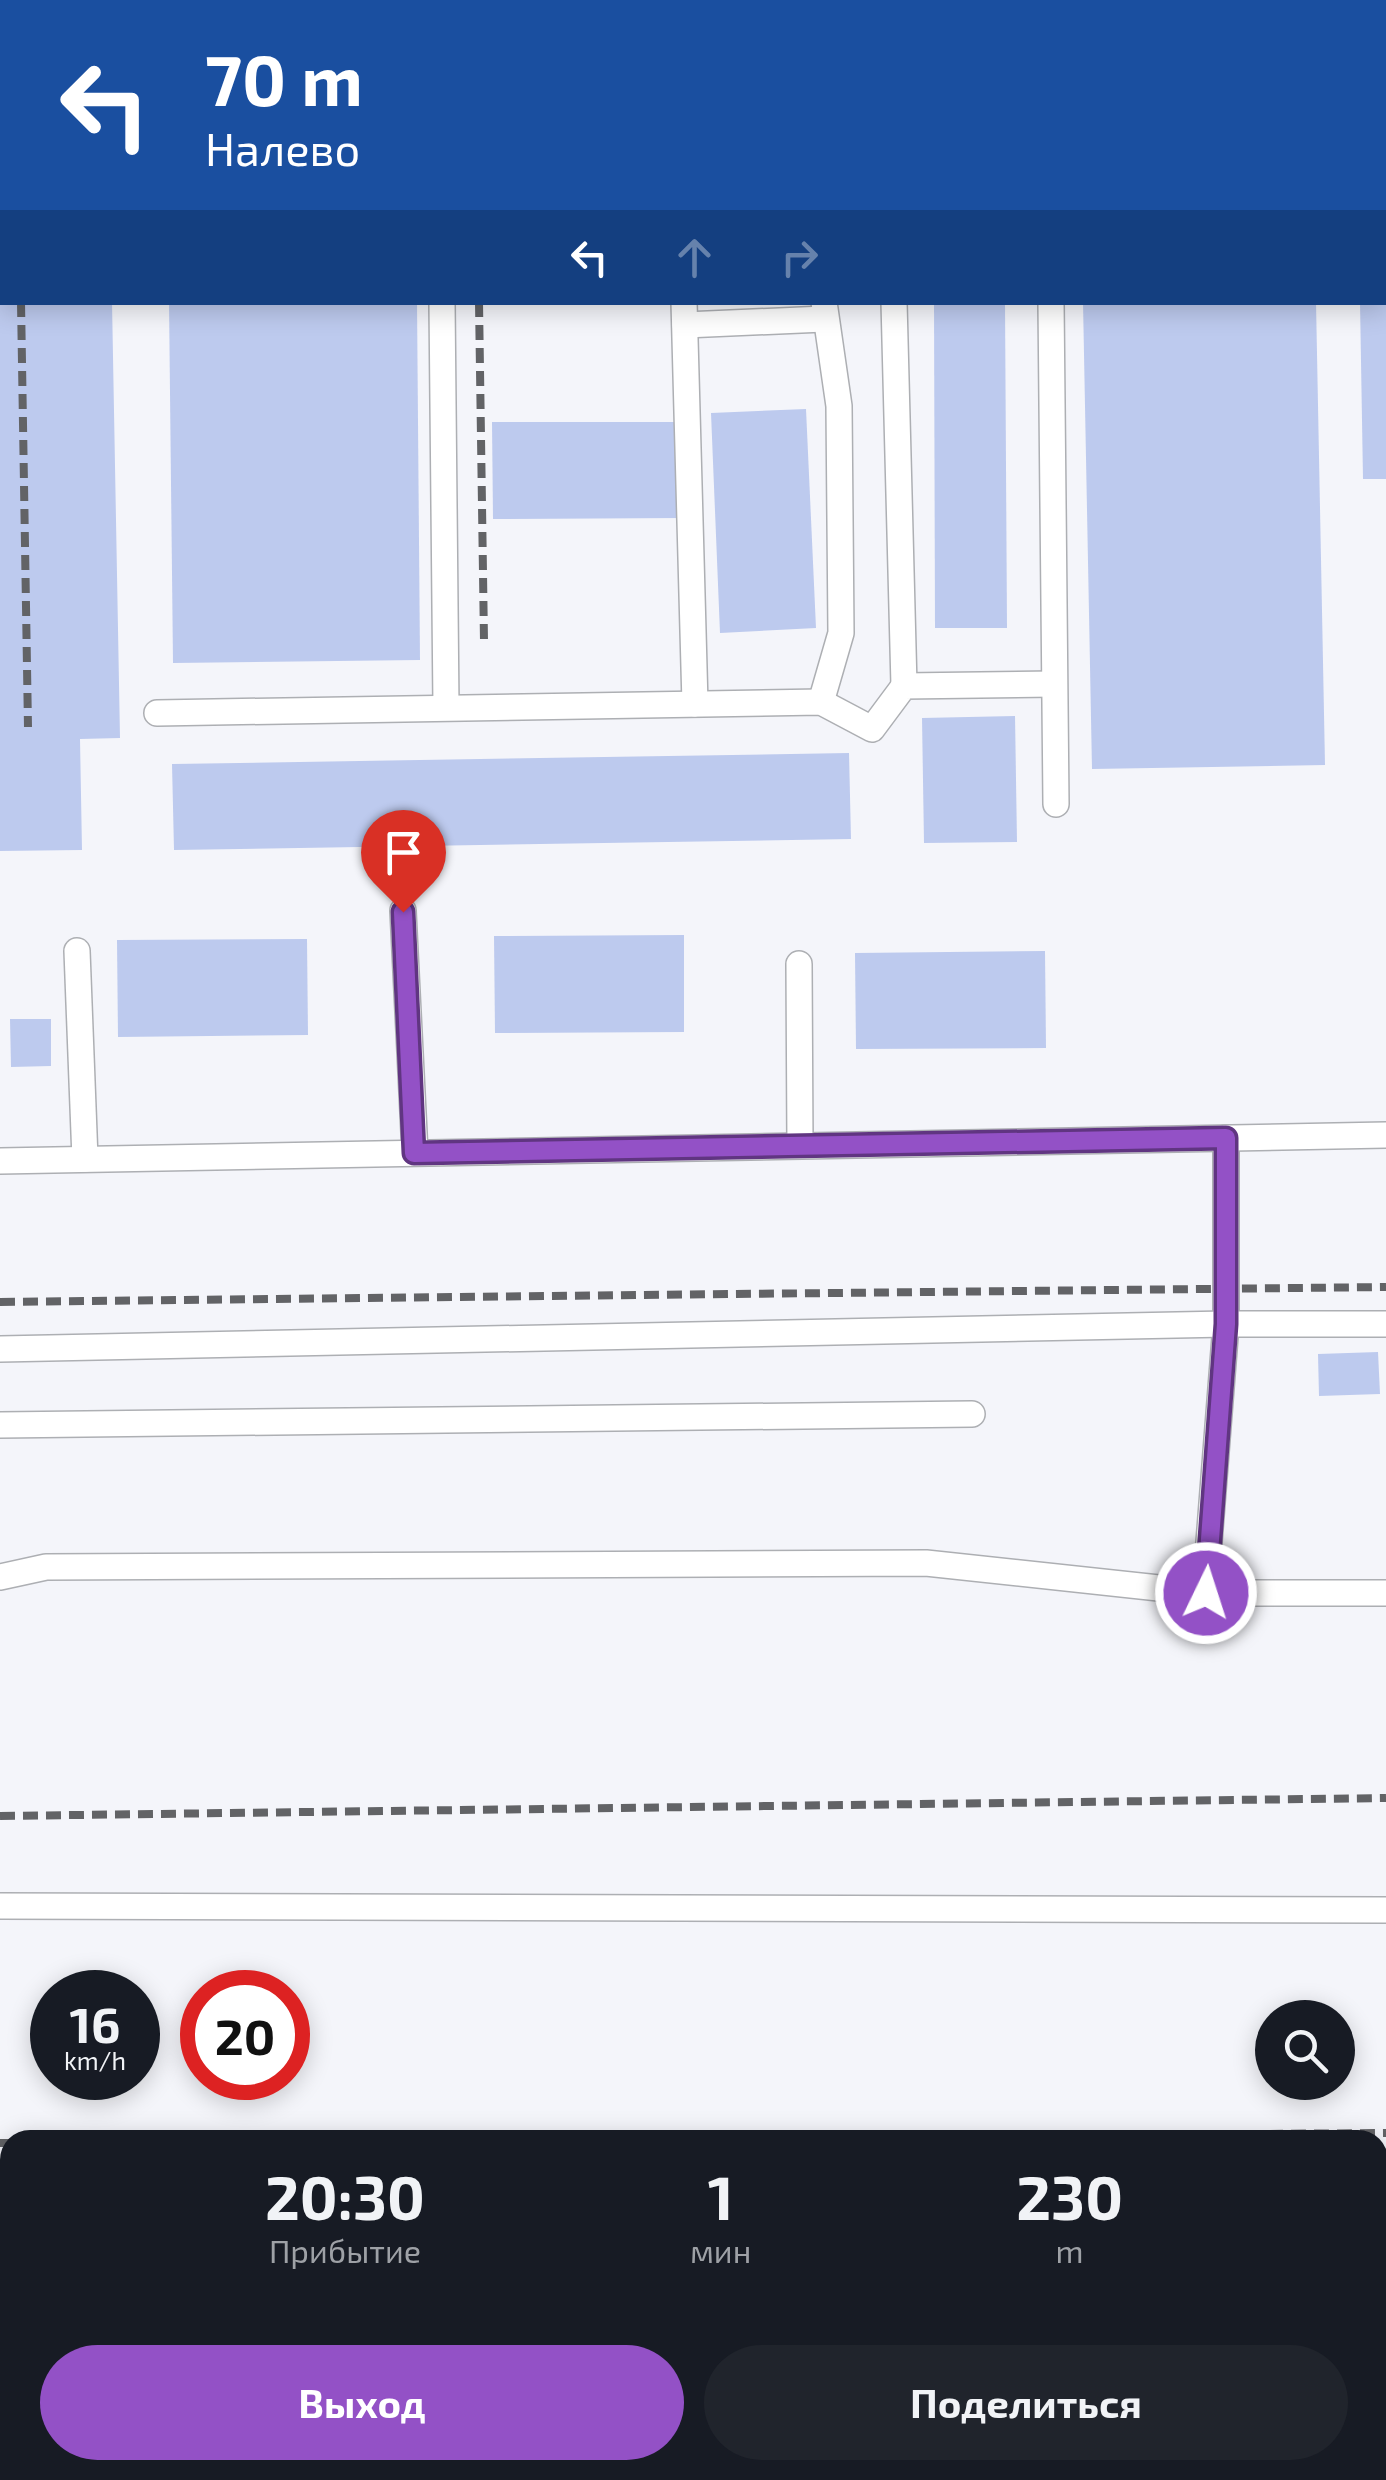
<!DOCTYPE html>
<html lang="ru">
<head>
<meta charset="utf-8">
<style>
	:root { --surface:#171b24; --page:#20242c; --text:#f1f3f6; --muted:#9ea1a6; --accent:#9351c6 }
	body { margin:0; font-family:"Exo 2",sans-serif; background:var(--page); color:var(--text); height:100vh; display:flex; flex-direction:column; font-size:38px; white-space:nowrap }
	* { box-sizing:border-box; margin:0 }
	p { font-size:32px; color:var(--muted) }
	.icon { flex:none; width:55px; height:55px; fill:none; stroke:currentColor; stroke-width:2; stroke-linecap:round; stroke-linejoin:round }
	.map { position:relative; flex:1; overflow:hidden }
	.sheet { position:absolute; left:0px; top:2130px; width:1388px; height:350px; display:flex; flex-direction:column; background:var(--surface); border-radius:30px 30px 0 0; box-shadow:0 5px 25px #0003 }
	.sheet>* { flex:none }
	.hud { position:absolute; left:0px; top:0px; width:1388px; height:305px; box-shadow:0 5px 25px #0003; background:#1a4fa0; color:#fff; overflow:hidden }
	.buttons { position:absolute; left:1255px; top:2000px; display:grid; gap:20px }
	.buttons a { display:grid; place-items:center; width:100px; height:100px; border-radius:50%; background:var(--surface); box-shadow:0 5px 25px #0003; font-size:50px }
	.speed { position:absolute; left:30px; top:1970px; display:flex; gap:20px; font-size:50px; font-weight:700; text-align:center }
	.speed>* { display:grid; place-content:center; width:130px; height:130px; border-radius:50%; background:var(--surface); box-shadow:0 5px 25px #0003; line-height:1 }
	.speed small { font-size:25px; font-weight:400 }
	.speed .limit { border:15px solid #d22; background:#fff; color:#111 }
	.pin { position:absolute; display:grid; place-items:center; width:85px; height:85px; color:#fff; margin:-102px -42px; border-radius:50% 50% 50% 0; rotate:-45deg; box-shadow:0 0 10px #0007 }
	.pin .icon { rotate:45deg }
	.me { position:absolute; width:110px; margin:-55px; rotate:4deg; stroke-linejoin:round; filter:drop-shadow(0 0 8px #0008) }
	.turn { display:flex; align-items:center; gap:35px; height:210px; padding:0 40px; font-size:45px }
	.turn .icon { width:130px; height:130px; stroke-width:2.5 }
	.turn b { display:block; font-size:70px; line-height:85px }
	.lanes { display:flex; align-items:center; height:95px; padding:0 40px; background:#0003; justify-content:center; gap:50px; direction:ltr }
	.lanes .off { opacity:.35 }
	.eta { display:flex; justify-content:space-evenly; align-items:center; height:170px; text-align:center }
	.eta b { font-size:60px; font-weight:700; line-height:70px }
	.cta { display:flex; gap:20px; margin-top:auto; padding:20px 40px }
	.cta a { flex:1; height:115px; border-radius:60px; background:var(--accent); color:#fff; font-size:40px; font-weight:700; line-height:115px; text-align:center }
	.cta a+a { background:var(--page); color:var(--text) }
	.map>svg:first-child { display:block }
	.water { fill:#7aa8b4 }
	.building { fill:#bdcaee }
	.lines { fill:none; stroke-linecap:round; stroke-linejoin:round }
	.service-casing { stroke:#adafb3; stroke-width:28 }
	.service { stroke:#fff; stroke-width:25 }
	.rail { stroke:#626366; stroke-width:8; stroke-dasharray:15 8; stroke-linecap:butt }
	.route-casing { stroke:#603581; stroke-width:25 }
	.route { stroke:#9351c6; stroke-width:18 }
</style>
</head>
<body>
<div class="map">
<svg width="1386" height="2480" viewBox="0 0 1386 2480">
	<rect width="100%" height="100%" fill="#f4f5fa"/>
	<!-- water -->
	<path class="water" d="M1386,2199V2480H0V2217H10V2470H1378V2200Z"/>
	<!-- building -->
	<g class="building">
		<path d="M0,302H112L120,738L80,739L82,850L0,851Z"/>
		<path d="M169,302H417L420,660L173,663Z"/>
		<path d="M934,302H1005L1007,628H935Z"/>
		<path d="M1083,302H1316L1325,765L1092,769Z"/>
		<path d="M1360,302H1386V479H1363Z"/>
		<path d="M806,409L816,628L720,633L711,413Z"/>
		<path d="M492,422H682L683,518L493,519Z"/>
		<path d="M1015,716L1017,842L924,843L922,718Z"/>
		<path d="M849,753L851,839L174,850L172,764Z"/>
		<path d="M684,935V1032L495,1033L494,936Z"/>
		<path d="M307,939L308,1035L118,1037L117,940Z"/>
		<path d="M1045,951L1046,1048L856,1049L855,953Z"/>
		<path d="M10,1019H51V1066L11,1067Z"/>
		<path d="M1378,1352L1380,1394L1319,1396L1318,1354Z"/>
	</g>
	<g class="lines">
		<defs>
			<g id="service">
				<path d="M269,0V2"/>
				<path d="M398,0V2"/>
				<path d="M676,0V2"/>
				<path d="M823,0V2"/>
				<path d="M886,0V2"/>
				<path d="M1047,0L1048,2"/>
				<path d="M442,302L446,707"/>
				<path d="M684,302L695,704"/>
				<path d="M894,302L904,686"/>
				<path d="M1051,302L1056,804"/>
				<path d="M685,325L824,319"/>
				<path d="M821,702L841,633L839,406L824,302"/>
				<path d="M157,713L821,702L872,729L904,686L1054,684"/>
				<path d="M403,911L415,1153"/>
				<path d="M77,951L85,1159"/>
				<path d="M799,964L800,1145"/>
				<path d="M0,1161L1386,1135"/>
				<path d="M0,1349L1226,1324H1386"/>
				<path d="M0,1425L972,1414"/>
				<path d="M0,1577L46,1567L926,1563L1205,1593H1386"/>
				<path d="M1205,1593L1226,1324V1138"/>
				<path d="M0,1906L1386,1910"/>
			</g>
		</defs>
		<!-- service casing -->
		<use href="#service" class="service-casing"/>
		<!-- service -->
		<use href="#service" class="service"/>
		<!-- rail -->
		<g class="rail">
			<path d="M15,0V2"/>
			<path d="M474,0V2"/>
			<path d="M738,0V2"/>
			<path d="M21,302L28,727"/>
			<path d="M479,302L484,641"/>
			<path d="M0,1302L1386,1287"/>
			<path d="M0,1816L1386,1798"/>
			<path d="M486,2140L1386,2133"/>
			<path d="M0,2143H10"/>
			<path d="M1378,2175H1386"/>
			<path d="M0,2188H10"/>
		</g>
	</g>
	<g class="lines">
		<defs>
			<path id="route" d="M403,912L414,1153L1226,1138V1324L1206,1593"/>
		</defs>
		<!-- route casing -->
		<use href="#route" class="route-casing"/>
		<!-- route -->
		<use href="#route" class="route"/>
	</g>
</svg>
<div class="buttons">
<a><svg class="icon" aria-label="search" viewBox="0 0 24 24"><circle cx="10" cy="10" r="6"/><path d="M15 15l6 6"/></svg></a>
</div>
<div class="speed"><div>16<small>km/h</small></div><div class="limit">20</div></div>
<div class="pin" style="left:403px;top:912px;background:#d93025"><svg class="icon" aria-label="arrive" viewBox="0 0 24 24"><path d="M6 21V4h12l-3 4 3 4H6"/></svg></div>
<svg class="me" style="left:1206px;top:1593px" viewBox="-20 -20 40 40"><circle r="17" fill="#9351c6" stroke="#fff" stroke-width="3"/><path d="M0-11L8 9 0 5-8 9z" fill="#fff"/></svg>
<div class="hud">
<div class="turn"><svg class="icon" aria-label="left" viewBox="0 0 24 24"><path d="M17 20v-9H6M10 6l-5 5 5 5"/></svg><div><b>70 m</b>Налево</div></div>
<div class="lanes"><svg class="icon" aria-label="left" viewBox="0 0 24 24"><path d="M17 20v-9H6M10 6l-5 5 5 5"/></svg><svg class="icon off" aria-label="ahead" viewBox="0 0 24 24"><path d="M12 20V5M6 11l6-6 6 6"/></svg><svg class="icon off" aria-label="right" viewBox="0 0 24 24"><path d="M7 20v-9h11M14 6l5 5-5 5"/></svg></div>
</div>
<section class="sheet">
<div class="eta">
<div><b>20:30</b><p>Прибытие</p></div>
<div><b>1</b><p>мин</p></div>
<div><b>230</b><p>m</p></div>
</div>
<div class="cta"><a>Выход</a><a>Поделиться</a></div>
</section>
</div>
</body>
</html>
